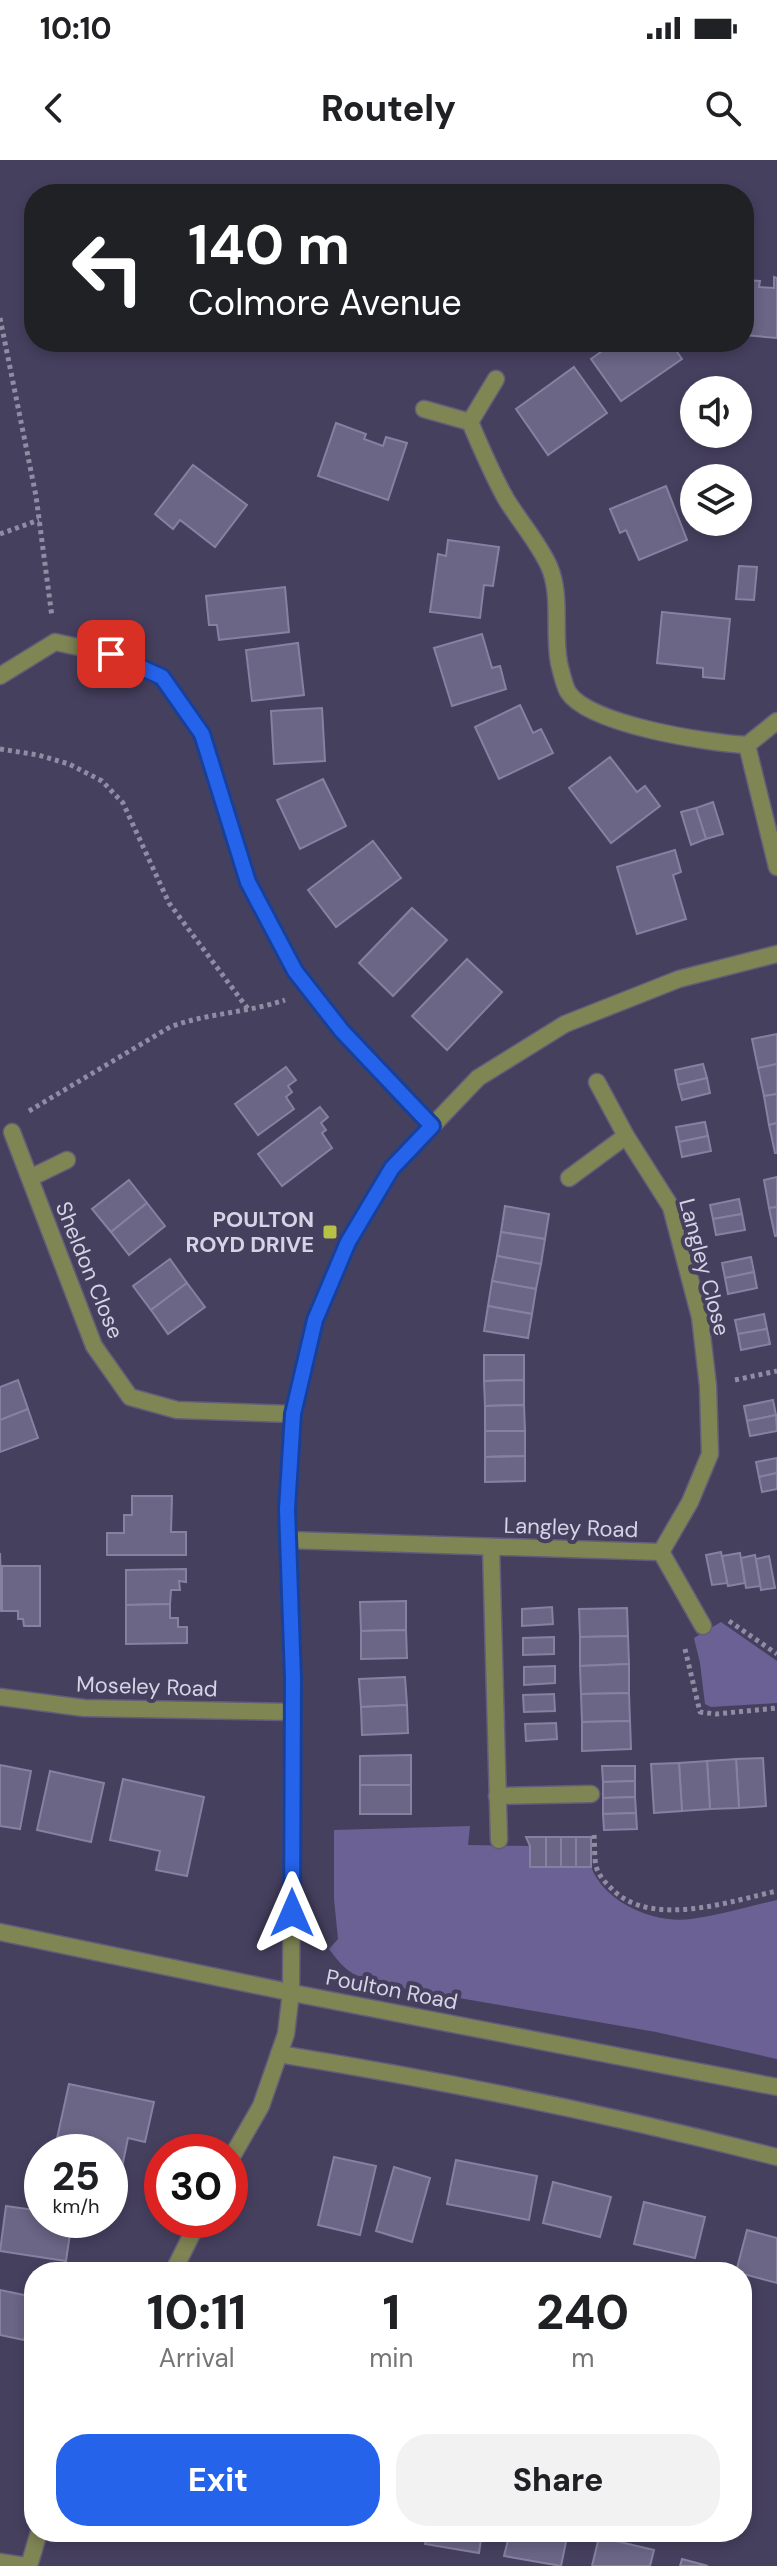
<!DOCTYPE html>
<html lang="en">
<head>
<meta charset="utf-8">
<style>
	:root { --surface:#fff; --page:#f2f2f2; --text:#202124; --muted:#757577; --accent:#2563eb }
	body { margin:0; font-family:"DM Sans",sans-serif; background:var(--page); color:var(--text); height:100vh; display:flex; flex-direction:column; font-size:30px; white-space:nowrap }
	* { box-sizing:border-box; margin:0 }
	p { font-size:26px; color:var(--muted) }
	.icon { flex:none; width:44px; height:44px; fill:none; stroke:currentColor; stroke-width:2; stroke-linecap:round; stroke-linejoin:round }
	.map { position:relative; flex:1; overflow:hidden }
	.sheet { position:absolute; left:24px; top:2102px; width:728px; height:280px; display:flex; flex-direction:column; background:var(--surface); border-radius:32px; box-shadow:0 4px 12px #0003 }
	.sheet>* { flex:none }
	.hud { position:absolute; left:24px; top:24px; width:730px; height:168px; border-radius:32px; box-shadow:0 4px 12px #0003; background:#202124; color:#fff; overflow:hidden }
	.buttons { position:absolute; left:680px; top:216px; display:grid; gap:16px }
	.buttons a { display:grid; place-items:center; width:72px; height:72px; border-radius:50%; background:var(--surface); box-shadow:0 4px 12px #0003; font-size:40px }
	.speed { position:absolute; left:24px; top:1974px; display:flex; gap:16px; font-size:40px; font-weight:700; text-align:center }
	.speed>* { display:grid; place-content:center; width:104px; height:104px; border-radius:50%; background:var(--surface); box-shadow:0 4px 12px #0003; line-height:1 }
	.speed small { font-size:20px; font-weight:400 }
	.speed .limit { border:12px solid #d22; background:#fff; color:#111 }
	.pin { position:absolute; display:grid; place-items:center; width:68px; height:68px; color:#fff; margin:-34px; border-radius:16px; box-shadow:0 4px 12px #0006 }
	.me { position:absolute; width:88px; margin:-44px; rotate:0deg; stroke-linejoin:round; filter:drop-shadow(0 0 6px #0008) }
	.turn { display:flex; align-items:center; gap:28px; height:168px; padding:0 32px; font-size:36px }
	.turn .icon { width:104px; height:104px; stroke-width:2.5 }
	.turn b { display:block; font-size:56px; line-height:68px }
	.eta { display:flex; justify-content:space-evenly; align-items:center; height:136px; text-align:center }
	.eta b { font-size:48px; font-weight:800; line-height:56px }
	.action { display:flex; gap:16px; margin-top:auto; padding:16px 32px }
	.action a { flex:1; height:92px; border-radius:32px; background:var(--accent); color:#fff; font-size:32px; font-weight:800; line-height:92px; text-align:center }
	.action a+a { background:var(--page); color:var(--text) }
	.status { display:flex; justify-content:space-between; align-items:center; height:56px; padding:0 40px; background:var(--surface); direction:ltr }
	.status svg { height:22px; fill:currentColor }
	header { display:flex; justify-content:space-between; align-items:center; height:104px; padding:0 32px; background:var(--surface); font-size:36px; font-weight:800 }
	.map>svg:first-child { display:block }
	.green { fill:#6c6195 }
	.building { fill:#6b6586; stroke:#8680a2; stroke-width:2 }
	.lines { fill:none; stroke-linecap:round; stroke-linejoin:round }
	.service-casing { stroke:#635d7a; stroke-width:19 }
	.minor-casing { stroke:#635d7a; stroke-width:19 }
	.tertiary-casing { stroke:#635d7a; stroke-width:19 }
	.path { stroke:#908ca4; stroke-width:5; stroke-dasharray:4 4; stroke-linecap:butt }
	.service { stroke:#808554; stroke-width:16 }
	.minor { stroke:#808554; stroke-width:16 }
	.tertiary { stroke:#808554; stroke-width:16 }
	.route-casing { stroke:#184099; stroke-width:20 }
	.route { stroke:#2563eb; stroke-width:14 }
	.poi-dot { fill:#b8c147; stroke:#46405f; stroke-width:3 }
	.labels { text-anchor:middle; stroke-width:8; stroke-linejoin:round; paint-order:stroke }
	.poi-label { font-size:22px; font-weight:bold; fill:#d6d3e6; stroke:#46405f; text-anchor:end }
	.street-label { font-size:22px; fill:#d6d3e6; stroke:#46405f }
</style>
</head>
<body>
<div class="status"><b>10:10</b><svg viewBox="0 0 49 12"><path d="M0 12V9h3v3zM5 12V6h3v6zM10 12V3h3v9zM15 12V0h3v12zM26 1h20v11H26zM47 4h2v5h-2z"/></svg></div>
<header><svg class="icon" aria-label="back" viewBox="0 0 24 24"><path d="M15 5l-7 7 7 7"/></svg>Routely<svg class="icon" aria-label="search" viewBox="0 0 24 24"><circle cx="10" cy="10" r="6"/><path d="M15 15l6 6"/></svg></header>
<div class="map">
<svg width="777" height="2406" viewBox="0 0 777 2406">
	<rect width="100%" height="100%" fill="#46405f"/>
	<!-- green -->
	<g class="green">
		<path d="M721,1462L777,1501V1543L711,1547L705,1544L700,1503L694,1478Z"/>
		<path d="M470,1666L468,1685L530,1686L531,1707H591C605,1743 654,1764 691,1759C720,1755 749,1746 777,1740V1899L656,1872L389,1826C356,1817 349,1816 329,1789L338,1779L334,1739V1670Z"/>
	</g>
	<!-- building -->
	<g class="building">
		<path d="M774,117L777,118V178L744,175V120L760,121L759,127L774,128Z"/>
		<path d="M615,182H670L682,199L621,241L591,199Z"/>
		<path d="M574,207L607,253L548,295L516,249Z"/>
		<path d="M336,263L366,274L364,279L383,286L386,277L407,283L388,340L318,316Z"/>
		<path d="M193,305L247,345L215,387L180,360L173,369L155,354Z"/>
		<path d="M666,326L687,380L639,400L626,370L620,373L610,349Z"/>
		<path d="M448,380L499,387L493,426L484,425L480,458L430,452L438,394L446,396Z"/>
		<path d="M739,406L757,407L754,440L736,439Z"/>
		<path d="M285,427L289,472L219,480L217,465H209L206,436Z"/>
		<path d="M662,452L730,459L724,519L703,517V508L657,503Z"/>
		<path d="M482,474L492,508L500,506L506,529L452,546L434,488Z"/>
		<path d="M298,483L304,535L252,541L246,490Z"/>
		<path d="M520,545L533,573L541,569L553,593L499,619L475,567Z"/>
		<path d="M322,548L325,601L274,604L271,551Z"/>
		<path d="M610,597L637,632L645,626L660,646L611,683L569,628Z"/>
		<path d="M323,619L346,666L300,689L277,640Z"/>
		<path d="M713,642L723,674L706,679L696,648Z"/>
		<path d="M696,648L706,679L691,685L681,652Z"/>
		<path d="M373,681L401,718L336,767L308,730Z"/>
		<path d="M675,690L681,712L673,715L686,759L637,774L617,707Z"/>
		<path d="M412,748L447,780L393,836L359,803Z"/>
		<path d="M467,799L502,832L447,890L412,856Z"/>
		<path d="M777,874V904L758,908L752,879Z"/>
		<path d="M703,904L707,918L678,925L675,910Z"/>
		<path d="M777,904V934L764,936L758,908Z"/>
		<path d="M286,907L296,920L288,926L292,932L286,937L294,949L258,975L235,944Z"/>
		<path d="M707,918L710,933L682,940L678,925Z"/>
		<path d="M777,934V963L769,965L764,936Z"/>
		<path d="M320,947L328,957L321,963L326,970L322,973L332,988L282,1026L258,994Z"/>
		<path d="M705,962L708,976L679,982L676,967Z"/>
		<path d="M777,963V993H775L769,965Z"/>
		<path d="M708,976L711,991L682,997L679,982Z"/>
		<path d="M777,1017V1047L769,1048L764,1020Z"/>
		<path d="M129,1020L147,1043L111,1072L92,1049Z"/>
		<path d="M739,1039L742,1054L713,1059L710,1045Z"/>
		<path d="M147,1043L165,1066L129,1095L111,1072Z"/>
		<path d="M505,1046L549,1054L545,1079L501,1072Z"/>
		<path d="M777,1047V1076H775L769,1048Z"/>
		<path d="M742,1054L745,1070L716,1075L713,1059Z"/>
		<path d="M501,1072L545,1079L541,1104L497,1096Z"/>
		<path d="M497,1096L541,1104L536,1129L492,1121Z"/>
		<path d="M751,1097L754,1112L725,1118L722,1103Z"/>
		<path d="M170,1099L187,1123L151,1150L133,1126Z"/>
		<path d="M754,1112L757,1128L728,1134L725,1118Z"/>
		<path d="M492,1121L536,1129L532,1154L488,1146Z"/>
		<path d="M187,1123L205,1147L168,1174L151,1150Z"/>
		<path d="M488,1146L532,1154L528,1178L484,1171Z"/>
		<path d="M764,1154L767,1169L738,1174L735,1160Z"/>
		<path d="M767,1169L770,1184L741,1190L738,1174Z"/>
		<path d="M484,1195H524V1220L484,1221Z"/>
		<path d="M18,1220L28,1249L0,1260V1227Z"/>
		<path d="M524,1220V1245L485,1246L484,1221Z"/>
		<path d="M773,1240L776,1255L747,1261L744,1246Z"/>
		<path d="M524,1245L525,1271H485V1246Z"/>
		<path d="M28,1249L38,1278L0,1292V1260Z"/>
		<path d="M776,1255L777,1271L750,1276L747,1261Z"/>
		<path d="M485,1271H525V1296L485,1297Z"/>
		<path d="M525,1296V1321L485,1322V1297Z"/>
		<path d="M777,1298V1313L759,1317L756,1302Z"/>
		<path d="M777,1313V1329L762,1332L759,1317Z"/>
		<path d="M132,1336H172L171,1372H186V1395H107V1373H124V1355H132Z"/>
		<path d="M721,1392L728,1423L712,1425L706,1395Z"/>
		<path d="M0,1393L2,1451H0Z"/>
		<path d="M740,1393L745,1423L728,1426L722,1396Z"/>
		<path d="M755,1395L761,1426L746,1428L741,1398Z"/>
		<path d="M769,1396L775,1428L761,1430L756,1399Z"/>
		<path d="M2,1406H40V1466H24L23,1459H18V1451H2Z"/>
		<path d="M186,1409V1422L179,1421L180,1430H171L170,1444L126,1445V1410Z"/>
		<path d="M406,1441V1470L361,1471L360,1442Z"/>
		<path d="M170,1444V1458H178V1467H187V1483L126,1484V1445Z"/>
		<path d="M552,1447L553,1464L522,1466V1449Z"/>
		<path d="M627,1448L628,1476L580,1477L579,1449Z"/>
		<path d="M406,1470L407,1498L361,1499V1471Z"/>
		<path d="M628,1476L629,1504L580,1506V1477Z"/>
		<path d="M554,1477V1494L523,1495V1478Z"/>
		<path d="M629,1504V1533L581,1534L580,1506Z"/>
		<path d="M555,1506V1523L524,1525V1507Z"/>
		<path d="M405,1517L407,1545L361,1547L359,1519Z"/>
		<path d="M629,1533L630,1561L582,1562L581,1534Z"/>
		<path d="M554,1534L555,1551L524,1552L523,1535Z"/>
		<path d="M407,1545L408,1573L362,1575L361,1547Z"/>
		<path d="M630,1561L631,1589L582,1591V1562Z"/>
		<path d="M556,1563L557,1579L526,1581L525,1564Z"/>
		<path d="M411,1595V1625H360V1596Z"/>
		<path d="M763,1598L766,1646L739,1648L736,1599Z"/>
		<path d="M736,1599L739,1648L710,1649L707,1601Z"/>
		<path d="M707,1601L710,1649L682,1651L679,1603Z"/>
		<path d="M679,1603L682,1651L654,1653L651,1604Z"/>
		<path d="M0,1605L31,1611L20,1669L0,1666Z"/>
		<path d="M602,1606H635V1621L603,1622Z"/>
		<path d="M50,1611L104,1623L91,1682L37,1670Z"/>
		<path d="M123,1619L204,1637L187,1716L156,1710L160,1691L110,1680Z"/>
		<path d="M635,1621V1637L603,1638V1622Z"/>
		<rect x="360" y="1625" width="51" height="29"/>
		<path d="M635,1637L636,1653L603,1654V1638Z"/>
		<path d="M636,1653L637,1669L604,1670L603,1654Z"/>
		<path d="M526,1677H546V1707H530V1686Z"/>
		<rect x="546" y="1677" width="15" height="30"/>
		<rect x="561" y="1677" width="15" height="30"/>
		<rect x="576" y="1677" width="15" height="30"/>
		<path d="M69,1924L154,1942L145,1982L128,1978L117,2032L110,2030V1992H54Z"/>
		<path d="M334,1997L376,2006L360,2075L318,2065Z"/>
		<path d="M456,2000L537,2016L529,2060L447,2044Z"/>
		<path d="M394,2007L430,2018L412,2082L376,2071Z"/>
		<path d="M553,2022L611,2037L600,2077L543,2063Z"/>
		<path d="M644,2042L705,2057L695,2098L634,2084Z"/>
		<path d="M6,2046L42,2051V2060H72L66,2101L0,2091Z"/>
		<path d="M747,2070L777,2078V2123L736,2112Z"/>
		<path d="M0,2130L34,2137L24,2180L0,2175Z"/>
		<path d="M428,2372H482L479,2393L425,2384Z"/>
		<path d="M510,2372H568L561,2406L504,2396Z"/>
		<path d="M599,2377L654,2390L650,2406H592Z"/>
		<path d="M682,2399L708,2406H680Z"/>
	</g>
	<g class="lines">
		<defs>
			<path id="service" d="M279,1894C446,1921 613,1955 777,1997"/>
			<g id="minor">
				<path d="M424,249L470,262L496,219"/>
				<path d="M470,262C481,288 492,314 506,339C520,362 538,382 549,406C562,436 553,471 559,503C561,511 564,525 568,532C589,565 709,583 747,585L777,561"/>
				<path d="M0,516L55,482L111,494L162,517L202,574L248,722L295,811L342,871L432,966"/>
				<path d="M747,585L777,707"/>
				<path d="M597,922L626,976L671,1047L700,1157L708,1226L710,1294L690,1342L661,1392"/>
				<path d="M12,972L94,1186L130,1237L177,1250L293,1254"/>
				<path d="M30,1018L67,1000"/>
				<path d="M569,1018L626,976"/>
				<path d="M288,1380L661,1392"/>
				<path d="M491,1387L499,1680"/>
				<path d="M661,1392L703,1466"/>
				<path d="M0,1537L84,1548L293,1552"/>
				<path d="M497,1636L591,1634"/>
				<path d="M230,2000L261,1946L286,1874L291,1832L293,1518L287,1349L293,1254L315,1160L348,1082L392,1008L478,918L565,864L679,819L777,794"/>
				<path d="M173,2112L199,2060"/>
				<path d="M0,2402L26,2406"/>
				<path d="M29,2406L39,2372"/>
			</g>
			<path id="tertiary" d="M0,1772L303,1835L777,1927"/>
		</defs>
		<!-- service casing -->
		<use href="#service" class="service-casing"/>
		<!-- minor casing -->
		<use href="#minor" class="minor-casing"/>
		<!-- tertiary casing -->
		<use href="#tertiary" class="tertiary-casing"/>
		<!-- path -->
		<g class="path">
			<path d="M0,158L36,336L52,457"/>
			<path d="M0,374L39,360"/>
			<path d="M0,589L38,595L69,604L102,621L123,643L169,743L248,849"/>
			<path d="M29,951L170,867C207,853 247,853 285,840"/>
			<path d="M735,1220L777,1211"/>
			<path d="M729,1461L777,1494"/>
			<path d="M685,1489L700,1552L716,1554L777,1548"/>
			<path d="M594,1675C595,1685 594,1697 596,1706C599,1717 607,1724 614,1731C654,1768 731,1741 777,1731"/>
		</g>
		<!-- service -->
		<use href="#service" class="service"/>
		<!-- minor -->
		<use href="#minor" class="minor"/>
		<!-- tertiary -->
		<use href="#tertiary" class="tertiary"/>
	</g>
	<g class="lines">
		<defs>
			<path id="route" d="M111,494L162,517L202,574L248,722L295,811L342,871L432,966L392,1008L348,1082L315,1160L293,1254L287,1349L293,1518L292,1753"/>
		</defs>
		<!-- route casing -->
		<use href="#route" class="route-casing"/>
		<!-- route -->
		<use href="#route" class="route"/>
	</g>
	<!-- markers -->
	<rect class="poi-dot" x="322" y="1064" width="16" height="16" rx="4"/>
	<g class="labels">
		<!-- poi labels -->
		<g class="poi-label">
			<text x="314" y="1067">POULTON<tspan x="314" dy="25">ROYD DRIVE</tspan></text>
		</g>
		<!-- street labels -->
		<g class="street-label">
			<text transform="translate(705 1107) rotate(75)" y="8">Langley Close</text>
			<text transform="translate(90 1110) rotate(68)" y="8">Sheldon Close</text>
			<text transform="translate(571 1367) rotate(2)" y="8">Langley Road</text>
			<text transform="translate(147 1526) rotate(2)" y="8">Moseley Road</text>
			<text transform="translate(392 1829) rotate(11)" y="8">Poulton Road</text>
		</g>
	</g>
</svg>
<div class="buttons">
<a><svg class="icon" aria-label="sound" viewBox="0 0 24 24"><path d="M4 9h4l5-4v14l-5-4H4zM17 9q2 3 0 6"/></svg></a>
<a><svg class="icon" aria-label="layers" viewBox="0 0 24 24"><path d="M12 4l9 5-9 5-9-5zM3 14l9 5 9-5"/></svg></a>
</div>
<div class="speed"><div>25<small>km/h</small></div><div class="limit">30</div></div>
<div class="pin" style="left:111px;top:494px;background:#d93025"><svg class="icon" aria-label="arrive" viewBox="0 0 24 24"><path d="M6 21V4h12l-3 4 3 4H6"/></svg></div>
<svg class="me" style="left:292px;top:1753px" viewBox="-20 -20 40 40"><path d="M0-17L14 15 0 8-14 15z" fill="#2563eb" stroke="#fff" stroke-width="4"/></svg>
<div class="hud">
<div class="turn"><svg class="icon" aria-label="left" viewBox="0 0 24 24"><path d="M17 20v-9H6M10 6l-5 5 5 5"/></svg><div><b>140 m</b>Colmore Avenue</div></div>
</div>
<section class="sheet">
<div class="eta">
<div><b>10:11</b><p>Arrival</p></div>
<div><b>1</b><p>min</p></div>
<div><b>240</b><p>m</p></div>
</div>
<div class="action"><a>Exit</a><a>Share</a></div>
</section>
</div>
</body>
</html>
